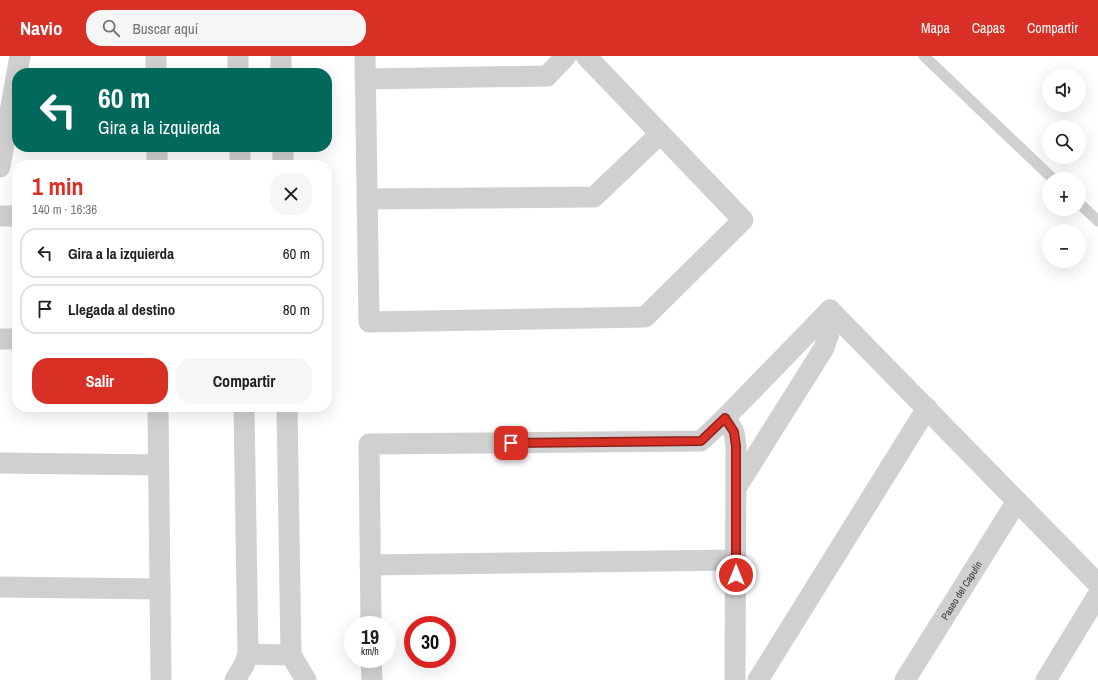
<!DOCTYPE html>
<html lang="es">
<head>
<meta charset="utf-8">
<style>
	:root { --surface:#fff; --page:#f6f6f6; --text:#202124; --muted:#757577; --line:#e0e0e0; --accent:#d93025 }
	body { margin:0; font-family:"Archivo Narrow",sans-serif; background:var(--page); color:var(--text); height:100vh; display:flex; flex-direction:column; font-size:15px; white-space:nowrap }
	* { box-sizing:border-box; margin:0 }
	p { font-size:13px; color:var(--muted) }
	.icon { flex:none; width:22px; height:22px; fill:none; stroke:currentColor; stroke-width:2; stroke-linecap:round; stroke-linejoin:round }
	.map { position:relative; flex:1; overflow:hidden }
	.side { position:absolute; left:12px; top:104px; width:320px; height:252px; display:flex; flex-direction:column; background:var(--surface); border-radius:16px; box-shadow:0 4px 16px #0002 }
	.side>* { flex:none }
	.guide { position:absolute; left:12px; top:12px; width:320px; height:84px; border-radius:16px; box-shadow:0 4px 16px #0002; background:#00695c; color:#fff; overflow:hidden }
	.tools { position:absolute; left:1042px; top:12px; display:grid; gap:8px }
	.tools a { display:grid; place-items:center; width:44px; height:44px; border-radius:50%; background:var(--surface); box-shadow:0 4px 16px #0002; font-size:20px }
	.speed { position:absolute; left:344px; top:560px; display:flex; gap:8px; font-size:20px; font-weight:700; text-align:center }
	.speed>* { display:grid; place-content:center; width:52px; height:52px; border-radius:50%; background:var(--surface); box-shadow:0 4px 16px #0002; line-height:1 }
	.speed small { font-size:10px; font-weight:400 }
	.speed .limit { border:6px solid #d22; background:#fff; color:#111 }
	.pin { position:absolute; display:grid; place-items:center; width:34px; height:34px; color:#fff; margin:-17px; border-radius:8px; box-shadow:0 2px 6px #0006 }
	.me { position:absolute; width:44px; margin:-22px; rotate:0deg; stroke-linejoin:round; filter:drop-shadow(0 0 3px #0008) }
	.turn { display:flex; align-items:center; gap:14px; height:84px; padding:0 20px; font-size:18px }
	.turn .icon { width:52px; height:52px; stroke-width:2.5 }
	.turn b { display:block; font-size:28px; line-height:34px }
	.round { display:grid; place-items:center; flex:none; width:42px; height:42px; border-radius:16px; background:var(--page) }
	.headline { display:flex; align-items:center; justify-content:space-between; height:68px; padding:0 20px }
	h1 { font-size:24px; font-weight:700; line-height:30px; color:var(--accent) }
	.action { display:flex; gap:8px; margin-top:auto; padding:8px 20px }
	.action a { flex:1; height:46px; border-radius:16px; background:var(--accent); color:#fff; font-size:16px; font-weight:700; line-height:46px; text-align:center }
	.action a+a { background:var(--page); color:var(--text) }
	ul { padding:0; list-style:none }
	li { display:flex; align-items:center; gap:12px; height:50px; margin:0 8px 6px; padding:0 12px; border:2px solid var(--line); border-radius:16px }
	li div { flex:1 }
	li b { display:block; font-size:15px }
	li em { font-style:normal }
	header { display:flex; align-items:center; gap:24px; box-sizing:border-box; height:56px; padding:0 20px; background:var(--accent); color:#fff }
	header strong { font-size:19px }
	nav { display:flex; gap:22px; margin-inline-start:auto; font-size:14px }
	.search { width:280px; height:36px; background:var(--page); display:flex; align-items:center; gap:10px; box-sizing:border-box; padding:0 14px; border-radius:16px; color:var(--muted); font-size:15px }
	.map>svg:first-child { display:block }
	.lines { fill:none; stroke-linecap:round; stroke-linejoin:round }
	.lane { stroke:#d0d0d0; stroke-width:11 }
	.street { stroke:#d0d0d0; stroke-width:21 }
	.route-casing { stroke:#8d1f18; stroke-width:10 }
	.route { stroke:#d93025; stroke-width:7 }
	.labels { text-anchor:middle; stroke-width:4; stroke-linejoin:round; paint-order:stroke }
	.street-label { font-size:10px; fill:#333; stroke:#fff }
</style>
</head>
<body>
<header>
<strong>Navio</strong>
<div class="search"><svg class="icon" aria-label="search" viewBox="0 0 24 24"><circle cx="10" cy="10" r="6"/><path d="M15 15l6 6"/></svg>Buscar aquí</div>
<nav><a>Mapa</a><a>Capas</a><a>Compartir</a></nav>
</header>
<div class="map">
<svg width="1098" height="624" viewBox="0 0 1098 624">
	<rect width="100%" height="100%" fill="#fff"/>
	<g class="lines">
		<!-- lane -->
		<g class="lane">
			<path d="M924,0L1053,123"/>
			<path d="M1079,147L1098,165"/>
		</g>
		<!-- street -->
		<g class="street">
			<path d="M156,0V17"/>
			<path d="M238,0V17"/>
			<path d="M281,0V17"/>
			<path d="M365,0L369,266L645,261L743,164L586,0"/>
			<path d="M365,23L547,20L566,0"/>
			<path d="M157,91V109"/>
			<path d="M240,91V109"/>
			<path d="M283,91V109"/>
			<path d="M0,111L20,0"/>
			<path d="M367,143L594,141L660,78"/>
			<path d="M0,160H17"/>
			<path d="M830,254L1098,528"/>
			<path d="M0,283H17"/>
			<path d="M158,351L161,624"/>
			<path d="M287,351L291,599L306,624"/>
			<path d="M725,362L734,376L736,390L735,624"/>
			<path d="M0,407L158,409"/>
			<path d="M736,432L824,292L830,274V254"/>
			<path d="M370,509L736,504"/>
			<path d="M0,531L160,533"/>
			<path d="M371,569L369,388L701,385L725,362L830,254"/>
			<path d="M248,598L291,599"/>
			<path d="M371,603L372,624"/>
			<path d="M235,624L244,609L248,598L244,351"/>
			<path d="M758,624L927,352"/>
			<path id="s1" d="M905,624L1017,445"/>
			<path d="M1046,624L1098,539"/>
		</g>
	</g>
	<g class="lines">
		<defs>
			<path id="route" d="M511,387L701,385L725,362L734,376L736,390V519"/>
		</defs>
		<!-- route casing -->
		<use href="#route" class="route-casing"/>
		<!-- route -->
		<use href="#route" class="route"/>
	</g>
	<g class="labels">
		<!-- street labels -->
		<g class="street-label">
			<text dy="4" stroke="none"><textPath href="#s1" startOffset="106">Paseo del Capulín</textPath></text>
		</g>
	</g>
</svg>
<div class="tools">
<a><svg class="icon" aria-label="sound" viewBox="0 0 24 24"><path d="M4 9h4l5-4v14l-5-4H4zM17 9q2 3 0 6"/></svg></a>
<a><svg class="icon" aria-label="search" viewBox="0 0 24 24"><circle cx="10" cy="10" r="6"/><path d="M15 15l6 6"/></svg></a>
<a>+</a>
<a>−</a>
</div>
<div class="speed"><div>19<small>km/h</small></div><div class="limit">30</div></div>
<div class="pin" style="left:511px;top:387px;background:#d93025"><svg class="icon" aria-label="arrive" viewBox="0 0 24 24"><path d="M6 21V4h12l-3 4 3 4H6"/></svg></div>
<svg class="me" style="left:736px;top:519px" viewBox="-20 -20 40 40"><circle r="17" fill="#d93025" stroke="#fff" stroke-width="3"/><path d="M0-11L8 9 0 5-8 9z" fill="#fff"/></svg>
<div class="guide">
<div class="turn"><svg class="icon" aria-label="left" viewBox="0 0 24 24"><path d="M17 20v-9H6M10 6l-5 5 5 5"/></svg><div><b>60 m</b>Gira a la izquierda</div></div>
</div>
<section class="side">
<div class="headline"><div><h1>1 min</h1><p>140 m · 16:36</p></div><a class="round"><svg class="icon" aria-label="close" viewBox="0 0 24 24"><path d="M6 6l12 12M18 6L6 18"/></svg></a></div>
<ul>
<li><svg class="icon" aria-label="left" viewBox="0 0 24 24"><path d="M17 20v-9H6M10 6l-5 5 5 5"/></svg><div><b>Gira a la izquierda</b></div><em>60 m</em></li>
<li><svg class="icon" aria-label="arrive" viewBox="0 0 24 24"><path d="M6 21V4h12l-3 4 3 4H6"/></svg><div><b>Llegada al destino</b></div><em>80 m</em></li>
</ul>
<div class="action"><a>Salir</a><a>Compartir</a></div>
</section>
</div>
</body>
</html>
